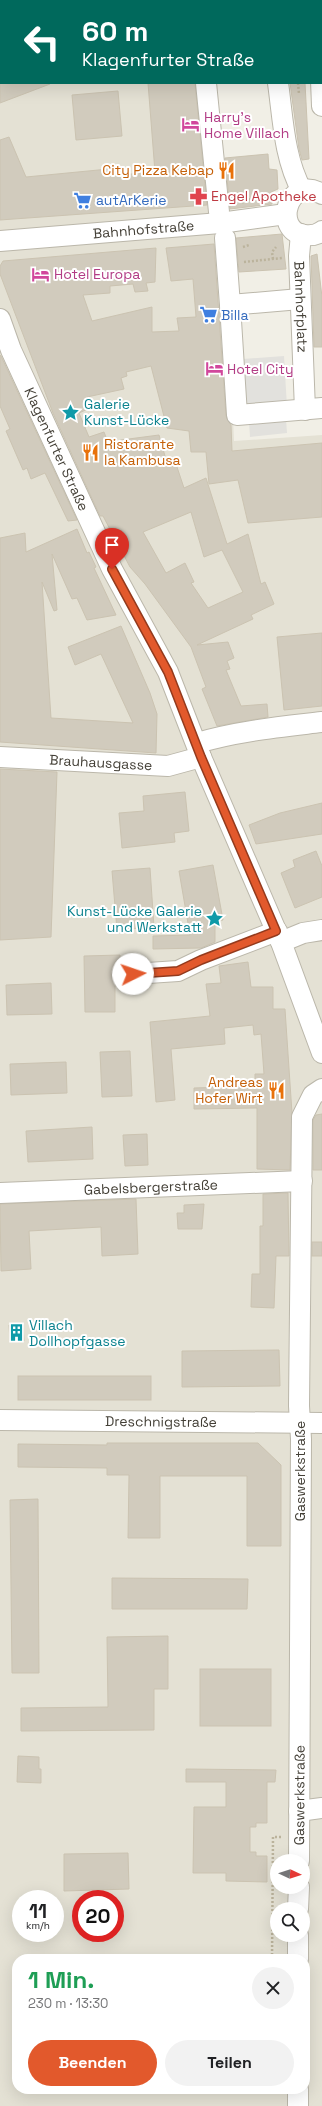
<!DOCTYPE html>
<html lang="de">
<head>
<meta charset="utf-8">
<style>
	:root { --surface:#fff; --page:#f2f2f2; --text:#202124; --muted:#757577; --accent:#e2592c }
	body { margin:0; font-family:"Space Grotesk",sans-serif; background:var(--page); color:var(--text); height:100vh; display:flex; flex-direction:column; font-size:15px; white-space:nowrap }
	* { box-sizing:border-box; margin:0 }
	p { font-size:13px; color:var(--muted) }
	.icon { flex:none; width:22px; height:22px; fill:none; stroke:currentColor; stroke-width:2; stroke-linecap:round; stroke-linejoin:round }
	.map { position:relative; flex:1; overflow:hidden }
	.side { position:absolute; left:12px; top:1954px; width:298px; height:140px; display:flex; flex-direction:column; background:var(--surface); border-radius:16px; box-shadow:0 4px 16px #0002 }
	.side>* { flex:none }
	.banner { position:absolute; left:0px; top:0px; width:322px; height:84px; box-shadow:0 4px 16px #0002; background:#00695c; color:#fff; overflow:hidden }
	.needle { width:26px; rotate:94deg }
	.controls { position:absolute; left:270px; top:1854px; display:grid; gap:8px }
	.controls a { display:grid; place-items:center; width:40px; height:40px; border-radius:50%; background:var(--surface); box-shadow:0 4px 16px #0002; font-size:20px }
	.speed { position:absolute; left:12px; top:1890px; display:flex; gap:8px; font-size:20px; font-weight:700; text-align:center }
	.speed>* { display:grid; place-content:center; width:52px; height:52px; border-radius:50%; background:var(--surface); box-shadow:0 4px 16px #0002; line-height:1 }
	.speed small { font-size:10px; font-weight:400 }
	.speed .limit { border:6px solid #d22; background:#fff; color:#111 }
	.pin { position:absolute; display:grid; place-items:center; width:34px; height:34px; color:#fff; margin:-41px -17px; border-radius:50% 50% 50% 0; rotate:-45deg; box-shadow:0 0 4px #0007 }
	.pin .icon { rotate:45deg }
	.me { position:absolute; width:44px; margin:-22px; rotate:86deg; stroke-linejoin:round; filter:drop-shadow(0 0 3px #0008) }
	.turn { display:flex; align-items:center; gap:14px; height:84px; padding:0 16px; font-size:18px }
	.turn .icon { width:52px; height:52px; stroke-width:2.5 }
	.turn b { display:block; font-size:28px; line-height:34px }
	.round { display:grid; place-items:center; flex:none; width:42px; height:42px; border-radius:21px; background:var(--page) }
	.overview { display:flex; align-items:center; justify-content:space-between; height:68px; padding:0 16px }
	h1 { font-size:24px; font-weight:800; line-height:30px; color:#1e9e55 }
	.action { display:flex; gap:8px; margin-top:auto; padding:8px 16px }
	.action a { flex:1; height:46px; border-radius:24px; background:var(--accent); color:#fff; font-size:16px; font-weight:800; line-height:46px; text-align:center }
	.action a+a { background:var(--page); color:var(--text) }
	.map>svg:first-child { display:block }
	.residential { fill:#e4e1d4; fill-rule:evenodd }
	.parking { fill:#e2e1dd }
	.building { fill:#d1cbbd; stroke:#cbc3b1; fill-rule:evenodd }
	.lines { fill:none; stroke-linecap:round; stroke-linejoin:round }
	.minor-casing { stroke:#bbb7aa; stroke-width:22 }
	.path { stroke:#bbb39c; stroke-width:2.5; stroke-dasharray:2 2; stroke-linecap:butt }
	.minor { stroke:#fff; stroke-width:20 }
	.route-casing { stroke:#933a1d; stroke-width:10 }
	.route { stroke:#e2592c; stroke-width:7 }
	.labels { text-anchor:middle; stroke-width:4; stroke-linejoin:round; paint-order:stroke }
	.hotel-label { font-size:14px; fill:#b23c85; stroke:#fff; text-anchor:start }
	.food-label { font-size:14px; fill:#c56008; stroke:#fff; text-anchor:end }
	.health-label { font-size:14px; fill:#be3a42; stroke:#fff; text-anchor:start }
	.shop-label { font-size:14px; fill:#366cbe; stroke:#fff; text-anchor:start }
	.street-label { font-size:14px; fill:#433f36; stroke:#fff }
	.culture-label { font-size:14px; fill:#0d838f; stroke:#fff; text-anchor:start }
</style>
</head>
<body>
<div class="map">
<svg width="322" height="2106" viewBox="0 0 322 2106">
	<rect width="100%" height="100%" fill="#f1efe6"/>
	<!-- residential -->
	<path class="residential" d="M0,0H306L1,1V83H204L230,349L234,441L322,435V2106H0ZM277,1861H303V1887H277ZM21,1899H55V1933H21ZM81,1899H115V1933H81ZM277,1909H303V1935H277ZM17,1959H305V2089H17Z"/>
	<!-- parking -->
	<g class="parking">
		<path d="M284,356L287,407L245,411L243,359Z"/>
		<path d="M286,419L287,433L250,437L249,422Z"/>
	</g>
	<!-- building -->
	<g class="building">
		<path d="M0,83H50V84L0,103Z"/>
		<path d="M148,83H195L207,205L0,220V140L9,137L26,177L119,168L120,175L155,172Z"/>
		<path d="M290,83H305L309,159L302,160L299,149Z"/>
		<path d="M118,91L122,136L76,140L72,95Z"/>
		<path d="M268,154L269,169L277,170L278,189L271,192L272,204L230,209L225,158Z"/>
		<path d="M282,234L286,269L239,272L236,238Z"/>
		<path d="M214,244L226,416L231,425L232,451L322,443V517L248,523L238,480L209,484L206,452H191L189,431L167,428L151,366L126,372L127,376L121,378L124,389L87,397L90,408L79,413L89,437L104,432L109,445L121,440L159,435L167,463L175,461L184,488L206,478L227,544L248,534L261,584L265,582L274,604L251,615L253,619L197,645L228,642L234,658L227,661L230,669L226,670L241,706L267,704L268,717L217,726L202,689L206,687L191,647L145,584L130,567L103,516H100L53,413L0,274V266L3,261L156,248L155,282L146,283L148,291L135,292L133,284L110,286V293L83,295L92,321L152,307V332L179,331L177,318L196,317L193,279L171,281L166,248ZM191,512L204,557L222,550L243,592L208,608L191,583L194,582L185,563L166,573L143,532Z"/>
		<path d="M317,254L322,297V347H314L311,256Z"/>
		<path d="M0,355L1,356L77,520L68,521L45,473L31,479L27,468L23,470L6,431L10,429L0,406Z"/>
		<path d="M77,529L87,553L89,552L96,567L94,568L116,615L87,620L77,598L72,599L52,554L57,610L54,611L42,582L51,718L133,723L101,654L75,665L68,647L121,626L150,693L157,714L156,753L0,742V538L25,533L26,552Z"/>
		<path d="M322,633V706L284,710L277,637Z"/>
		<path d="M0,769L57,772L51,937L0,940Z"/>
		<path d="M185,792L189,831L174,833L175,842L122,848L119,813L144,811L143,796Z"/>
		<path d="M322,803V834L256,844L249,825L280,813Z"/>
		<path d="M316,851L322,866V897L295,908L281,873L295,867L293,860Z"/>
		<path d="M213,865L223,920L215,921V942L201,948L153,949V936L190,935L179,871Z"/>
		<path d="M150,868L154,927L117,930L112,871Z"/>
		<path d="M120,955L121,986H115V1012H85L84,956Z"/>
		<path d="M248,962L251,987H273V1009H285L292,1113L290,1170L257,1169V1108L194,1109V1088L255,1086V1074H264L261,1034L254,1035L253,1025L224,1028L225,1044L171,1049L175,1100L156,1102L150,1022L210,1016L206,984L221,983L219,966Z"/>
		<path d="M51,983L52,1014L7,1015L6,985Z"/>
		<path d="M130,1051L132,1096L102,1097L100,1052Z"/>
		<path d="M66,1062L67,1093L11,1095L10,1064Z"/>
		<path d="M322,1114V1170H313V1120L316,1115Z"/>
		<path d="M92,1127L93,1159L28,1162L26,1131Z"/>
		<path d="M147,1134L148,1165L125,1166L123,1135Z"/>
		<path d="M288,1193L289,1256H276L274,1308L251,1307L252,1274H260V1226H263V1194Z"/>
		<path d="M136,1199L138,1254L102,1256L101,1227L29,1231L31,1269L1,1271L0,1204Z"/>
		<path d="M204,1204L202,1229H178L177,1213H184V1205Z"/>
		<rect x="312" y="1242" width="10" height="14"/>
		<path d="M9,1325H23L24,1341H10Z"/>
		<path d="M279,1350L280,1386L182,1387V1351Z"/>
		<rect x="18" y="1376" width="133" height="24"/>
		<path d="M107,1443H258L281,1465V1546H247V1476H160V1538H128L129,1475H107V1468L18,1467V1444L107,1445Z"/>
		<path d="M38,1499L39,1673H12L10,1500Z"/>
		<path d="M112,1578L248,1579L247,1609H112Z"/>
		<path d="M168,1636V1689H154V1730L21,1731V1708L108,1707L107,1637Z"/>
		<rect x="200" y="1669" width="71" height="57"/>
		<path d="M18,1756L39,1757V1769H41V1783L17,1782Z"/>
		<path d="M186,1769L276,1770L275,1782H267V1823H256V1827H250V1852H256V1856H267V1882L226,1881V1873H193L194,1807H226V1782H186Z"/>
		<path d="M128,1853L129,1889L64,1891V1854Z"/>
	</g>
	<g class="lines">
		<defs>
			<g id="minor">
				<path d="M318,0V1"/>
				<path d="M25,1L26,0"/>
				<path d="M72,1L74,0"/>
				<path d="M0,35L1,34"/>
				<path d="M321,80L322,106"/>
				<path d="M206,83L219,212"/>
				<path d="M278,83C283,119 284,158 302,191"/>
				<path d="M322,194C288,174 272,230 304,235C311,236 317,235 322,231"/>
				<path id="s1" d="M301,234L299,256L305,410"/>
				<path d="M225,238L230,305"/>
				<path id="s2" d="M0,241L220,223L286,214"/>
				<path d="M300,299L230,305L237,415L322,408"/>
				<path id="s3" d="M0,319L11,350L112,569L168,672L201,757L281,942L322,1053"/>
				<path d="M197,743C237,731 280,727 322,722"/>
				<path id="s4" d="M0,757L168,766L201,757"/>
				<path d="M281,942L303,933L322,930"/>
				<path d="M133,974L178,971L201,960L277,931"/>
				<path id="s5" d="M0,1193L302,1181"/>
				<path id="s6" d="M0,1420L322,1423"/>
				<path d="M299,1811L322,1808"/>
				<path id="s7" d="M299,1861L301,1439L299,1406L302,1117L313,1095L322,1089"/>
				<path d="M298,1909L299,1887"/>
				<path d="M298,1959V1935"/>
				<path d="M298,2106V2089"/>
			</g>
		</defs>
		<!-- minor casing -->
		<use href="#minor" class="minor-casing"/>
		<!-- path -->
		<g class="path">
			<path d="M298,83L299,94"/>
			<path d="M242,203L244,200L261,198"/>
			<path d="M243,247L249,245"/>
			<path d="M273,259L272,252L276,247"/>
			<path d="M244,262L282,258"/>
			<path d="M272,1959L273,1837H283"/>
		</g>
		<!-- minor -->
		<use href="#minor" class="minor"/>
	</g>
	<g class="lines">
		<defs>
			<path id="route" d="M112,569L168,672L201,757L276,931L201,960L178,971L133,974"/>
		</defs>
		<!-- route casing -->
		<use href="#route" class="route-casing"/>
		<!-- route -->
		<use href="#route" class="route"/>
	</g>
	<!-- icons -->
	<defs>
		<symbol id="hotel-bare" viewBox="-9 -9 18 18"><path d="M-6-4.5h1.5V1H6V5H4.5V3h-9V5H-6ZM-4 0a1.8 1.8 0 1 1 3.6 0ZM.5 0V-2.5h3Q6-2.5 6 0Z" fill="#d1479c" stroke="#fff" stroke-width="2.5" paint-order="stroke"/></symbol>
		<symbol id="restaurant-bare" viewBox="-9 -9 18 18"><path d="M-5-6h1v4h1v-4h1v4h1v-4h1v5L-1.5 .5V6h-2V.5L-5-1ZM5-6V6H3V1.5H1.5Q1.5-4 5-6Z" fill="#e8710a" stroke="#fff" stroke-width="2.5" paint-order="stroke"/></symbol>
		<symbol id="pharmacy-bare" viewBox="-9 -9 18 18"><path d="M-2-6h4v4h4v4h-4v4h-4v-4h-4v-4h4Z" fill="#e0444e" stroke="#fff" stroke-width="2.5" paint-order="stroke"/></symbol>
		<symbol id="supermarket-bare" viewBox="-9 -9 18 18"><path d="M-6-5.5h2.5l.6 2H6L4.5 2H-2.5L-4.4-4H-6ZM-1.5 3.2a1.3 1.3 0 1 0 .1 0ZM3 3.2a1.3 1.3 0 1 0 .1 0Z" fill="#3f7fe0" stroke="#fff" stroke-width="2.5" paint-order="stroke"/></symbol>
		<symbol id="sight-bare" viewBox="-9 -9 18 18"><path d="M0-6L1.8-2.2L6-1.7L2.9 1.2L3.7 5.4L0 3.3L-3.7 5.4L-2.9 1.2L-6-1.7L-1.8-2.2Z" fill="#0f9aa8" stroke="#fff" stroke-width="2.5" paint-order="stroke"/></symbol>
		<symbol id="building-bare" viewBox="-9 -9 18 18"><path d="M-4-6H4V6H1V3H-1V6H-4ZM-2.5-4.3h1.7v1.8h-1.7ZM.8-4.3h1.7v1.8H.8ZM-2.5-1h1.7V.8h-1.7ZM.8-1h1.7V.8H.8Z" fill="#0f9aa8" stroke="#fff" stroke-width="2.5" paint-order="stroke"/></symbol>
	</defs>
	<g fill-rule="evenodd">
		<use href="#hotel-bare" x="178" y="112" width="25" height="25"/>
		<use href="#restaurant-bare" x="214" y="158" width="25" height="25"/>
		<use href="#pharmacy-bare" x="186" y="184" width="25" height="25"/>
		<use href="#supermarket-bare" x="70" y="188" width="25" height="25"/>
		<use href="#hotel-bare" x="28" y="262" width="25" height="25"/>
		<use href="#supermarket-bare" x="196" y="302" width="25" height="25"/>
		<use href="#hotel-bare" x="202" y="356" width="25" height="25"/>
		<use href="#sight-bare" x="58" y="400" width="25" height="25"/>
		<use href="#restaurant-bare" x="78" y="440" width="25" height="25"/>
		<use href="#sight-bare" x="202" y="906" width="25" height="25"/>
		<use href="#restaurant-bare" x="264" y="1078" width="25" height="25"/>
		<use href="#building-bare" x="4" y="1320" width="25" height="25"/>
	</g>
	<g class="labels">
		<!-- hotel labels -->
		<g class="hotel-label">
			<text x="204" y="122">Harry's<tspan x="204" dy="16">Home Villach</tspan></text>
			<text x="54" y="279">Hotel Europa</text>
			<text x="227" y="374">Hotel City</text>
		</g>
		<!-- food labels -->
		<g class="food-label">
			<text x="214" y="175">City Pizza Kebap</text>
			<text x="104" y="449" text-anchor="start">Ristorante<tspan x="104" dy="16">la Kambusa</tspan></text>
			<text x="263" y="1087">Andreas<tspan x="263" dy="16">Hofer Wirt</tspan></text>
		</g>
		<!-- health labels -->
		<g class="health-label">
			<text x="211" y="201">Engel Apotheke</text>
		</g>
		<!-- shop labels -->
		<g class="shop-label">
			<text x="96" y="205">autArKerie</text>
			<text x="221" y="320">Billa</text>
		</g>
		<!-- street labels -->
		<g class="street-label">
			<text dy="5" stroke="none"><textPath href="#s2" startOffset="144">Bahnhofstraße</textPath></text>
			<text dy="5" stroke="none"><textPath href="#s1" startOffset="73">Bahnhofplatz</textPath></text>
			<text dy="5" stroke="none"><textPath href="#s3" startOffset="142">Klagenfurter Straße</textPath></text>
			<text dy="5" stroke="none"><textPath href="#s4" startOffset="101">Brauhausgasse</textPath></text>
			<text dy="5" stroke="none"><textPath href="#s5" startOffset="151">Gabelsbergerstraße</textPath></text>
			<text dy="5" stroke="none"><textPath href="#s6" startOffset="161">Dreschnigstraße</textPath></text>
			<text transform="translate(300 1471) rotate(-90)" y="5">Gaswerkstraße</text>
			<text dy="5" stroke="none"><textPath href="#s7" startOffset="66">Gaswerkstraße</textPath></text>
		</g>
		<!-- culture labels -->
		<g class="culture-label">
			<text x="84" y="409">Galerie<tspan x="84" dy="16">Kunst-Lücke</tspan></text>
			<text x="202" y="916" text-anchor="end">Kunst-Lücke Galerie<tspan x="202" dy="16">und Werkstatt</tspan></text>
			<text x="29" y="1330">Villach<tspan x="29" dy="16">Dollhopfgasse</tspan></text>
		</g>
	</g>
</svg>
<div class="controls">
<a><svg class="needle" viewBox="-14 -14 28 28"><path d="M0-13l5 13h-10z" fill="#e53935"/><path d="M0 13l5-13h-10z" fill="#757577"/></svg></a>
<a><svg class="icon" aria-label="search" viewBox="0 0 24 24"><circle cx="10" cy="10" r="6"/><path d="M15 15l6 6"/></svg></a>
</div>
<div class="speed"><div>11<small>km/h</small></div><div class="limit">20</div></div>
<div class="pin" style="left:112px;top:569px;background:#d93025"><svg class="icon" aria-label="arrive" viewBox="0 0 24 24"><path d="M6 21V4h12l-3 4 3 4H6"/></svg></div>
<svg class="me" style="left:133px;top:974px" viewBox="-20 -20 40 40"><circle r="19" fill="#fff"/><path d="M0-13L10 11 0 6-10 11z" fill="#e2592c"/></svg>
<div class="banner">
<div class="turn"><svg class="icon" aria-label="left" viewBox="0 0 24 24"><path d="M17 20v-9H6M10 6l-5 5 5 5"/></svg><div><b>60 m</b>Klagenfurter Straße</div></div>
</div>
<section class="side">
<div class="overview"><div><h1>1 Min.</h1><p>230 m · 13:30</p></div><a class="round"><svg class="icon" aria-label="close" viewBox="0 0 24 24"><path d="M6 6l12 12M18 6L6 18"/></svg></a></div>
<div class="action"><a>Beenden</a><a>Teilen</a></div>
</section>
</div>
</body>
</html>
